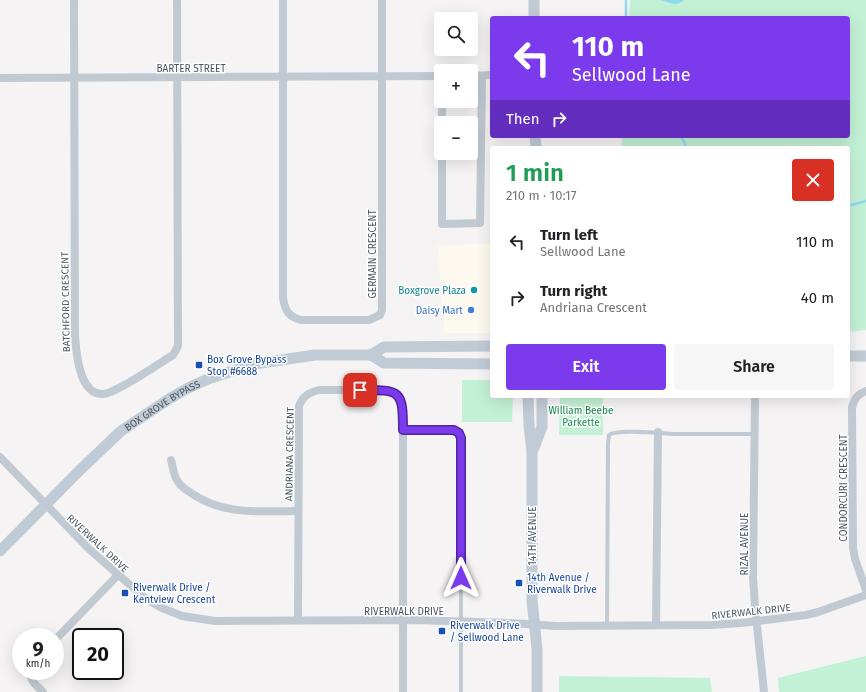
<!DOCTYPE html>
<html lang="en">
<head>
<meta charset="utf-8">
<style>
	:root { --surface:#fff; --page:#f6f6f6; --text:#202124; --muted:#757577; --accent:#7c3aed }
	body { margin:0; font-family:"Fira Sans",sans-serif; background:var(--page); color:var(--text); height:100vh; display:flex; flex-direction:column; font-size:15px; white-space:nowrap }
	* { box-sizing:border-box; margin:0 }
	p { font-size:13px; color:var(--muted) }
	.icon { flex:none; width:22px; height:22px; fill:none; stroke:currentColor; stroke-width:2; stroke-linecap:round; stroke-linejoin:round }
	.map { position:relative; flex:1; overflow:hidden }
	.panel { position:absolute; left:490px; top:146px; width:360px; height:252px; display:flex; flex-direction:column; background:var(--surface); border-radius:4px; box-shadow:0 4px 16px #0002 }
	.panel>* { flex:none }
	.banner { position:absolute; left:490px; top:16px; width:360px; height:122px; border-radius:4px; box-shadow:0 4px 16px #0002; background:#7c3aed; color:#fff; overflow:hidden }
	.buttons { position:absolute; left:434px; top:12px; display:grid; gap:8px }
	.buttons a { display:grid; place-items:center; width:44px; height:44px; border-radius:4px; background:var(--surface); box-shadow:0 4px 16px #0002; font-size:20px }
	.speed { position:absolute; left:12px; top:628px; display:flex; gap:8px; font-size:20px; font-weight:700; text-align:center }
	.speed>* { display:grid; place-content:center; width:52px; height:52px; border-radius:50%; background:var(--surface); box-shadow:0 4px 16px #0002; line-height:1 }
	.speed small { font-size:10px; font-weight:400 }
	.speed .limit { border:2px solid #111; border-radius:6px; background:#fff; color:#111 }
	.pin { position:absolute; display:grid; place-items:center; width:34px; height:34px; color:#fff; margin:-17px; border-radius:8px; box-shadow:0 2px 6px #0006 }
	.me { position:absolute; width:44px; margin:-22px; rotate:0deg; stroke-linejoin:round; filter:drop-shadow(0 0 3px #0008) }
	.turn { display:flex; align-items:center; gap:14px; height:84px; padding:0 16px; font-size:18px }
	.turn .icon { width:52px; height:52px; stroke-width:2.5 }
	.turn b { display:block; font-size:28px; line-height:34px }
	.then { display:flex; align-items:center; height:38px; padding:0 16px; background:#0003; gap:8px; font-size:15px }
	.round { display:grid; place-items:center; flex:none; width:42px; height:42px; border-radius:4px; background:var(--page) }
	.headline { display:flex; align-items:center; justify-content:space-between; height:68px; padding:0 16px }
	h1 { font-size:24px; font-weight:600; line-height:30px; color:#1e9e55 }
	.primary-button { display:flex; gap:8px; margin-top:auto; padding:8px 16px }
	.primary-button a { flex:1; height:46px; border-radius:4px; background:var(--accent); color:#fff; font-size:16px; font-weight:600; line-height:46px; text-align:center }
	.primary-button a+a { background:var(--page); color:var(--text) }
	ul { padding:0; list-style:none }
	li { display:flex; align-items:center; gap:12px; height:56px; padding:0 16px }
	li div { flex:1 }
	li b { display:block; font-size:15px }
	li em { font-style:normal }
	.map>svg:first-child { display:block }
	.commercial { fill:#fdf9ef }
	.green { fill:#c3f1d5 }
	.water { fill:#90daee }
	.lines { fill:none; stroke-linecap:round; stroke-linejoin:round }
	.stream { stroke:#90daee; stroke-width:2.5 }
	.lane { stroke:#c1cad2; stroke-width:4 }
	.street { stroke:#c1cad2; stroke-width:8 }
	.secondary { stroke:#c1cbd6; stroke-width:11 }
	.route-casing { stroke:#51269a; stroke-width:10 }
	.route { stroke:#7c3aed; stroke-width:7 }
	.culture-dot { fill:#0f9aa8; stroke:#fff; stroke-width:1.5 }
	.shop-dot { fill:#3f7fe0; stroke:#fff; stroke-width:1.5 }
	.transit-dot { fill:#1a4fb4; stroke:#fff; stroke-width:1.5 }
	.labels { text-anchor:middle; stroke-width:3; stroke-linejoin:round; paint-order:stroke }
	.street-label { font-size:10px; fill:#4a5661; stroke:#fff }
	.culture-label { font-size:10px; fill:#0d838f; stroke:#fff; text-anchor:end }
	.shop-label { font-size:10px; fill:#366cbe; stroke:#fff; text-anchor:end }
	.transit-label { font-size:10px; fill:#164399; stroke:#fff; text-anchor:start }
	.park-label { font-size:10px; fill:#17864f; stroke:#fff }
</style>
</head>
<body>
<div class="map">
<svg width="866" height="692" viewBox="0 0 866 692">
	<rect width="100%" height="100%" fill="#f5f3f3"/>
	<!-- commercial -->
	<path class="commercial" d="M492,243V333H444L438,246Z"/>
	<!-- green -->
	<g class="green">
		<path d="M630,0H866V330L848,332V148H621L622,136H848V18H629Z"/>
		<path d="M462,380H492V396H513L512,422H462Z"/>
		<path d="M560,396H603V435H559Z"/>
		<path d="M866,656V692H779L778,678Z"/>
		<path d="M559,676L710,678L712,692H559Z"/>
	</g>
	<!-- water -->
	<path class="water" d="M661,0H684C677,7 670,3 661,0Z"/>
	<g class="lines">
		<!-- stream -->
		<g class="stream">
			<path d="M626,0V18"/>
			<path d="M681,136L687,148"/>
			<path d="M848,206L866,201"/>
		</g>
		<!-- lane -->
		<g class="lane">
			<path d="M403,430H454L459,433L461,438V692"/>
			<path d="M607,625L608,443L609,435C617,429 660,433 672,434H755"/>
		</g>
		<!-- street -->
		<g class="street">
			<path d="M74,0L75,335C76,352 79,395 103,394C115,394 160,363 173,355L178,346L177,0"/>
			<path d="M283,0V298C285,311 289,317 301,320H369L380,315L382,310V0"/>
			<path d="M471,76L492,75"/>
			<path d="M0,78L441,76"/>
			<path d="M442,101V123"/>
			<path d="M442,153V224L480,223L482,76"/>
			<path d="M866,391C857,394 855,399 852,407L853,548L855,559L866,590"/>
			<path d="M755,396L753,576L755,607L764,692"/>
			<path d="M0,457L89,549L146,599L162,608L182,616L215,621L415,620L511,623L556,626L712,625L741,623L806,615L818,612L866,595"/>
			<path d="M171,460C173,466 173,473 176,478C178,484 186,490 191,493C224,516 260,511 298,511"/>
			<path d="M298,620L299,406C303,396 308,393 319,390H388C397,395 401,399 403,409V692"/>
			<path d="M656,625L658,432"/>
			<path d="M55,640L118,575"/>
			<path d="M30,671C29,680 37,686 43,692"/>
		</g>
		<!-- secondary -->
		<g class="secondary">
			<path d="M534,0V18"/>
			<path d="M535,136L536,148"/>
			<path d="M371,355L384,363L492,364"/>
			<path d="M848,356H866"/>
			<path d="M528,396L529,425L532,451V600L537,649V692"/>
			<path d="M533,450L542,427V396"/>
			<path id="s1" d="M0,551L80,470L121,431L169,399L188,388L208,379L254,364L315,355H371L384,347L492,346"/>
		</g>
	</g>
	<g class="lines">
		<defs>
			<path id="route" d="M360,390C400,390 403,389 403,430H454L459,433L461,438V578"/>
		</defs>
		<!-- route casing -->
		<use href="#route" class="route-casing"/>
		<!-- route -->
		<use href="#route" class="route"/>
	</g>
	<!-- markers -->
	<circle class="culture-dot" cx="474" cy="290" r="4"/>
	<circle class="shop-dot" cx="471" cy="310" r="4"/>
	<g class="transit-dot">
		<rect x="195" y="361" width="8" height="8" rx="2"/>
		<rect x="515" y="579" width="8" height="8" rx="2"/>
		<rect x="121" y="589" width="8" height="8" rx="2"/>
		<rect x="438" y="627" width="8" height="8" rx="2"/>
	</g>
	<g class="labels">
		<!-- street labels -->
		<g class="street-label">
			<text x="191" y="72">BARTER STREET</text>
			<text transform="translate(372 254) rotate(-90)" y="4">GERMAIN CRESCENT</text>
			<text transform="translate(65 302) rotate(-91)" y="4">BATCHFORD CRESCENT</text>
			<text dy="4" stroke="none"><textPath href="#s1" startOffset="219">BOX GROVE BYPASS</textPath></text>
			<text transform="translate(289 454) rotate(-89)" y="4">ANDRIANA CRESCENT</text>
			<text transform="translate(843 488) rotate(-90)" y="4">CONDORCURI CRESCENT</text>
			<text transform="translate(532 536) rotate(-90)" y="4">14TH AVENUE</text>
			<text transform="translate(98 543) rotate(43)" y="4">RIVERWALK DRIVE</text>
			<text transform="translate(744 544) rotate(-90)" y="4">RIZAL AVENUE</text>
			<text x="404" y="615">RIVERWALK DRIVE</text>
			<text transform="translate(751 611) rotate(-6)" y="4">RIVERWALK DRIVE</text>
		</g>
		<!-- culture labels -->
		<g class="culture-label">
			<text x="466" y="294">Boxgrove Plaza</text>
		</g>
		<!-- shop labels -->
		<g class="shop-label">
			<text x="463" y="314">Daisy Mart</text>
		</g>
		<!-- transit labels -->
		<g class="transit-label">
			<text x="207" y="363">Box Grove Bypass<tspan x="207" dy="12">Stop #6688</tspan></text>
			<text x="527" y="581">14th Avenue /<tspan x="527" dy="12">Riverwalk Drive</tspan></text>
			<text x="133" y="591">Riverwalk Drive /<tspan x="133" dy="12">Kentview Crescent</tspan></text>
			<text x="450" y="629">Riverwalk Drive<tspan x="450" dy="12">/ Sellwood Lane</tspan></text>
		</g>
		<!-- park labels -->
		<g class="park-label">
			<text x="581" y="414">William Beebe<tspan x="581" dy="12">Parkette</tspan></text>
		</g>
	</g>
</svg>
<div class="buttons">
<a><svg class="icon" aria-label="search" viewBox="0 0 24 24"><circle cx="10" cy="10" r="6"/><path d="M15 15l6 6"/></svg></a>
<a>+</a>
<a>−</a>
</div>
<div class="speed"><div>9<small>km/h</small></div><div class="limit">20</div></div>
<div class="pin" style="left:360px;top:390px;background:#d93025"><svg class="icon" aria-label="arrive" viewBox="0 0 24 24"><path d="M6 21V4h12l-3 4 3 4H6"/></svg></div>
<svg class="me" style="left:461px;top:578px" viewBox="-20 -20 40 40"><path d="M0-17L14 15 0 8-14 15z" fill="#7c3aed" stroke="#fff" stroke-width="4"/></svg>
<div class="banner">
<div class="turn"><svg class="icon" aria-label="left" viewBox="0 0 24 24"><path d="M17 20v-9H6M10 6l-5 5 5 5"/></svg><div><b>110 m</b>Sellwood Lane</div></div>
<div class="then">Then<svg class="icon" aria-label="right" viewBox="0 0 24 24"><path d="M7 20v-9h11M14 6l5 5-5 5"/></svg></div>
</div>
<section class="panel">
<div class="headline"><div><h1>1 min</h1><p>210 m · 10:17</p></div><a class="round" style="background:#d93025;color:#fff"><svg class="icon" aria-label="close" viewBox="0 0 24 24"><path d="M6 6l12 12M18 6L6 18"/></svg></a></div>
<ul>
<li><svg class="icon" aria-label="left" viewBox="0 0 24 24"><path d="M17 20v-9H6M10 6l-5 5 5 5"/></svg><div><b>Turn left</b><p>Sellwood Lane</p></div><em>110 m</em></li>
<li><svg class="icon" aria-label="right" viewBox="0 0 24 24"><path d="M7 20v-9h11M14 6l5 5-5 5"/></svg><div><b>Turn right</b><p>Andriana Crescent</p></div><em>40 m</em></li>
</ul>
<div class="primary-button"><a>Exit</a><a>Share</a></div>
</section>
</div>
</body>
</html>
